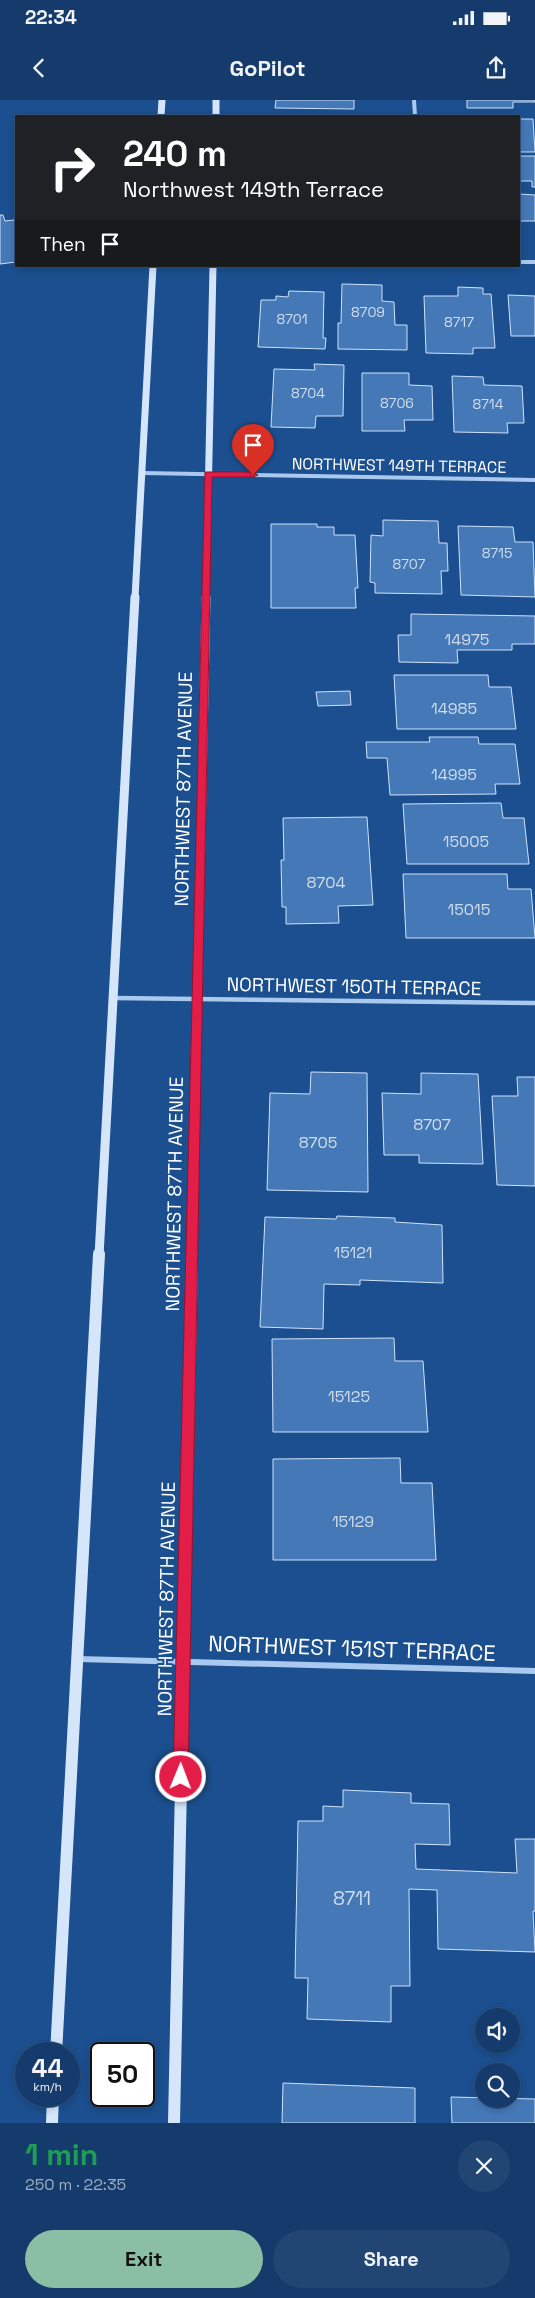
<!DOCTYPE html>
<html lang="en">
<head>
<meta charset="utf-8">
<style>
	:root { --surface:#143b6b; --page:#214673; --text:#f1f3f6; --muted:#9dadc1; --line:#33557e; --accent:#8abfa5 }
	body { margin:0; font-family:"Space Grotesk",sans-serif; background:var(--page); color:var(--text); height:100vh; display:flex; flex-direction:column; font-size:19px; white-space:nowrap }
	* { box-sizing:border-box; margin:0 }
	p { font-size:16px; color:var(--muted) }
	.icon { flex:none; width:28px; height:28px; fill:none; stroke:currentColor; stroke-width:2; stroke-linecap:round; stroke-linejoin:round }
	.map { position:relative; height:2023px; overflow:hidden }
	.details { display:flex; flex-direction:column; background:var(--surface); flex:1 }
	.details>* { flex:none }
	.banner { position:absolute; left:15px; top:15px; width:505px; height:152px; border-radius:0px; box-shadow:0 2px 8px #0003,0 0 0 1px var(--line); background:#202124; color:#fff; overflow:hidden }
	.buttons { position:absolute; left:475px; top:1908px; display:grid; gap:10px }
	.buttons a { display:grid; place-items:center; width:45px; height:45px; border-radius:50%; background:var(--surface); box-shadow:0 2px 8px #0003,0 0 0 1px var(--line); font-size:25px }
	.speed { position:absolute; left:15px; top:1942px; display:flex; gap:10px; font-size:25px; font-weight:700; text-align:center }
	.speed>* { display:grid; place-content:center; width:65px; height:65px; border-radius:50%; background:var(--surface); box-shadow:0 2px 8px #0003,0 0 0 1px var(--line); line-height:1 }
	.speed small { font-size:12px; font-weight:400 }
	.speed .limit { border:2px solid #111; border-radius:8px; background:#fff; color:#111 }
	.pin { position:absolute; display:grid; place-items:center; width:42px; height:42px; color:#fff; margin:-51px -21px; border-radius:50% 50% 50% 0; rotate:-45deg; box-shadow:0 0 5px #0007 }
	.pin .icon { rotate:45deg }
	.me { position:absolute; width:55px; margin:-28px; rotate:1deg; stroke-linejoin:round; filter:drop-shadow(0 0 4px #0008) }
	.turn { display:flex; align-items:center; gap:18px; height:105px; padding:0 25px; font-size:22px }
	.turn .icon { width:65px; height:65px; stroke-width:2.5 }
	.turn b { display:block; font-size:35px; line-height:42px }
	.then { display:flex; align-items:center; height:48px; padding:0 25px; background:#0003; gap:10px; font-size:19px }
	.round { display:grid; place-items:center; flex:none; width:52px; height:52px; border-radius:26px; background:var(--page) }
	.headline { display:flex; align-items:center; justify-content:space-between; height:85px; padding:0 25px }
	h1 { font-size:30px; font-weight:700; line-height:38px; color:#1e9e55 }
	.action { display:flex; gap:10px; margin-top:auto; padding:10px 25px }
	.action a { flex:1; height:58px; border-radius:30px; background:var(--accent); color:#111; font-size:20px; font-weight:700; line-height:58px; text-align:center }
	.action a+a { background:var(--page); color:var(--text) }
	.status { display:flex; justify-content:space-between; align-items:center; height:35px; padding:0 25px; background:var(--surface); direction:ltr }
	.status svg { height:14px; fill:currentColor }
	header { display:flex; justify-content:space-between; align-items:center; height:65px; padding:0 25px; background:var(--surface); font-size:22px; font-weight:700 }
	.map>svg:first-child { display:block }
	.building { fill:#4478b7; stroke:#cfe3fa }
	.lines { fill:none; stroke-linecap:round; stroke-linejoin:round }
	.minor-far2 { stroke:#a9c9ee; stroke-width:4 }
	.minor-far1 { stroke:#a9c9ee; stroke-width:4.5 }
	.minor { stroke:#a9c9ee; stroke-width:6 }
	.secondary-far2 { stroke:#d6e6fa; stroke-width:7 }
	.secondary-far1 { stroke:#d6e6fa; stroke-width:9 }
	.secondary { stroke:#d6e6fa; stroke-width:12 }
	.route { fill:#e11d48; stroke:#92132f }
	.labels { text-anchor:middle; stroke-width:4; stroke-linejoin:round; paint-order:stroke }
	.far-number-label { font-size:14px; fill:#d0dded }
	.far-street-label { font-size:16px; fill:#fff; stroke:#1b4f8f }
	.number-label { font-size:16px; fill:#d0dded }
	.street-label { font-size:19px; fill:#fff; stroke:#1b4f8f }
	.near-number-label { font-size:19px; fill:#d0dded }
	.near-street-label { font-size:22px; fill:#fff; stroke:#1b4f8f }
</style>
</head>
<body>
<div class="status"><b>22:34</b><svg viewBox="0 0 49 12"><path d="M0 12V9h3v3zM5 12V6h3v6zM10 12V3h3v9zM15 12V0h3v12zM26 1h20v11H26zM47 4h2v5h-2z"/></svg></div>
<header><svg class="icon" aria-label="back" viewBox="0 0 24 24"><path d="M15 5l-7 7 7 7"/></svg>GoPilot<svg class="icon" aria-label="share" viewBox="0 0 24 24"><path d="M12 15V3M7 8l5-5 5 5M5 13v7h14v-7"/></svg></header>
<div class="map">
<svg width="535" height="2023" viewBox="0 0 535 2023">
	<rect width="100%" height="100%" fill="#1b4f8f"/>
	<!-- building -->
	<g class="building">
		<path d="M276,0H354V9L275,8Z"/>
		<path d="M467,0H535V2H513V8H467Z"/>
		<path d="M260,15L349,16H260Z"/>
		<path d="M519,19H533L535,52H519Z"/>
		<path d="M519,56H535V87H532V81H519Z"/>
		<path d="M519,94L535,95V121H519Z"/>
		<path d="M0,115H3L5,121L14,120L16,128V162L0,164Z"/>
		<path d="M342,184L382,185V201L394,202L395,225H407V250L338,249V223H341Z"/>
		<path d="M458,187L483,188V194H491L495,248H473V254L426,253L424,196H458Z"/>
		<path d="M289,191L324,192L323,238H326L325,249L258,247L261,200H276V196L288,197Z"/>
		<path d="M508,195L535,196V236H511Z"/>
		<path d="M314,264L344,265L343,316H316L315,328L271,327L274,269L315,270Z"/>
		<path d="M362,273H409V285L432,286L433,320H404L405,331H362Z"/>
		<path d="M452,276L483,277L484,285L522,286L524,323H507L508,333L454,332Z"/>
		<path d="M383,420L438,421L439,443H447L448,471H441L442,494L375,493V483L370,482L371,435L383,436Z"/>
		<path d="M271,424H317V427H334V435H355L358,488H355L356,508H271Z"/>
		<path d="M458,426L513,427L515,442H533L535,497L461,495Z"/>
		<path d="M411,514L535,516V544H512V550H457L458,563L399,562L398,535H411Z"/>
		<path d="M394,575H488L489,587H511L516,629H397Z"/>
		<path d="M350,591L351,605L318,606L316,592Z"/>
		<path d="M429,637H478L479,644H515L520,684H495L496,694L390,695L387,658H367L366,642H430Z"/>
		<path d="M501,703L503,718H524L529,764H407L403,704Z"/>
		<path d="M367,717L373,805L338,806L339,823L286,824V807H282L281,760H284L283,718Z"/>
		<path d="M403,774H507L508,789H531L535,838H406Z"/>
		<path d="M311,972L367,973L368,1092L267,1090L270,993L310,994Z"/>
		<path d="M421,973L478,974L483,1064L419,1063V1055H384L382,993L421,994Z"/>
		<path d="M517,977H535V1086L497,1085L492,996H518Z"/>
		<path d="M337,1116L395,1118V1122L442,1125L443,1183L360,1180V1185L324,1184L323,1229L260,1227L265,1117L336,1119Z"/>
		<path d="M394,1238L395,1261H423L428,1332H273L272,1239Z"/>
		<path d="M400,1358L401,1383H432L436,1460H273V1359Z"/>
		<path d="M343,1690L411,1693V1703L449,1704L450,1745L415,1744L416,1769L517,1773L515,1739H535V1811H533L535,1852L438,1849L437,1790L409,1789L410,1886H391V1922L307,1919L308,1878H295L298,1721H323V1706L343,1707Z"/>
		<path d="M283,1983L415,1988V2023H282Z"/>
		<path d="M451,1997L535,1999V2023H452Z"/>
	</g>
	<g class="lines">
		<!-- minor-far2 -->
		<g class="minor-far2">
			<path d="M414,0L415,16"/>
			<path d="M519,162H535"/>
			<path d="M142,373L535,380"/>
		</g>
		<!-- minor-far1 -->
		<path class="minor-far1" d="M113,898L535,903"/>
		<!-- minor -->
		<path class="minor" d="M78,1559L535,1571"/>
		<!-- secondary-far2 -->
		<g class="secondary-far2">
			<path d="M216,0V16"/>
			<path d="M161,16L162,0"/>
			<path d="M135,498L153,166"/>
			<path d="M206,498L213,166"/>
		</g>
		<!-- secondary-far1 -->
		<g class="secondary-far1">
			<path d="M99,1156L135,497"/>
			<path d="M192,1156L206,497"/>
		</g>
		<!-- secondary -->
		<g class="secondary">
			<path d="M56,1954L99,1154"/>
			<path d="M52,2023L53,1996"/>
			<path d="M174,2023L192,1154"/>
		</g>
	</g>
	<!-- route -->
	<path class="route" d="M205,372H253L258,375L253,377H212L188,1677L186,1682L181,1684L176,1682L173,1677Z"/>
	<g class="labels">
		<!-- far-number labels -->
		<g class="far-number-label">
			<text x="368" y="217">8709</text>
			<text x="292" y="224">8701</text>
			<text x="459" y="227">8717</text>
			<text x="308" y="298">8704</text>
			<text x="397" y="308">8706</text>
			<text x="488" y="309">8714</text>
			<text x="497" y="458">8715</text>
			<text x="409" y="469">8707</text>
		</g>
		<!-- far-street labels -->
		<g class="far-street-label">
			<text transform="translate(399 365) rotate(1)" y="6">NORTHWEST 149TH TERRACE</text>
		</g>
		<!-- number labels -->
		<g class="number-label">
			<text x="467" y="545">14975</text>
			<text x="454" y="614">14985</text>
			<text x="454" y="680">14995</text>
			<text x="466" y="747">15005</text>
			<text x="326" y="788">8704</text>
			<text x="469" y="815">15015</text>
			<text x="432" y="1030">8707</text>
			<text x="318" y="1048">8705</text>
			<text x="353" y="1158">15121</text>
			<text x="349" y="1302">15125</text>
			<text x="353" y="1427">15129</text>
		</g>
		<!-- street labels -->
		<g class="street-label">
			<text transform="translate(183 689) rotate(-89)" y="7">NORTHWEST 87TH AVENUE</text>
			<text transform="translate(354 886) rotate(1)" y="7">NORTHWEST 150TH TERRACE</text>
			<text transform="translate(174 1094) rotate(-89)" y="7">NORTHWEST 87TH AVENUE</text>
			<text transform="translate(166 1499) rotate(-89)" y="7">NORTHWEST 87TH AVENUE</text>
		</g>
		<!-- near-number labels -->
		<g class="near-number-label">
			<text x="352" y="1805">8711</text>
		</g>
		<!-- near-street labels -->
		<g class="near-street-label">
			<text transform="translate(352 1548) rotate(2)" y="8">NORTHWEST 151ST TERRACE</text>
		</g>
	</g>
</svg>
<div class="buttons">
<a><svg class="icon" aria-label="sound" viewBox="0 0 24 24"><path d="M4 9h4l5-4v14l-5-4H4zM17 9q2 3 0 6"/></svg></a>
<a><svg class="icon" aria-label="search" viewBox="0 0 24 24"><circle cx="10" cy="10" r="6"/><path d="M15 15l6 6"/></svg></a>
</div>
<div class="speed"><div>44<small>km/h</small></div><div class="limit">50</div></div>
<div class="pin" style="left:253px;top:375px;background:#d93025"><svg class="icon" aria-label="arrive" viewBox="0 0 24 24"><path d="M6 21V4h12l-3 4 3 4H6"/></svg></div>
<svg class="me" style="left:181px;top:1677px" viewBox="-20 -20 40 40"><circle r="17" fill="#e11d48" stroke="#fff" stroke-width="3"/><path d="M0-11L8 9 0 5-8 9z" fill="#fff"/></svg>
<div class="banner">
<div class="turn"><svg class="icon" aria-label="right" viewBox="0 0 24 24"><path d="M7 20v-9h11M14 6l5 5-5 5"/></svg><div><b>240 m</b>Northwest 149th Terrace</div></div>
<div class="then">Then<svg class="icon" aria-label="arrive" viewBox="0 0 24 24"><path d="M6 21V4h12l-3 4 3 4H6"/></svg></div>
</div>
</div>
<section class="details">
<div class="headline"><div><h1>1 min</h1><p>250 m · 22:35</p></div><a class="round"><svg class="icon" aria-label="close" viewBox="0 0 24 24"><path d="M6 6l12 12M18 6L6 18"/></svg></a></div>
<div class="action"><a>Exit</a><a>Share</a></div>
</section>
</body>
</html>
